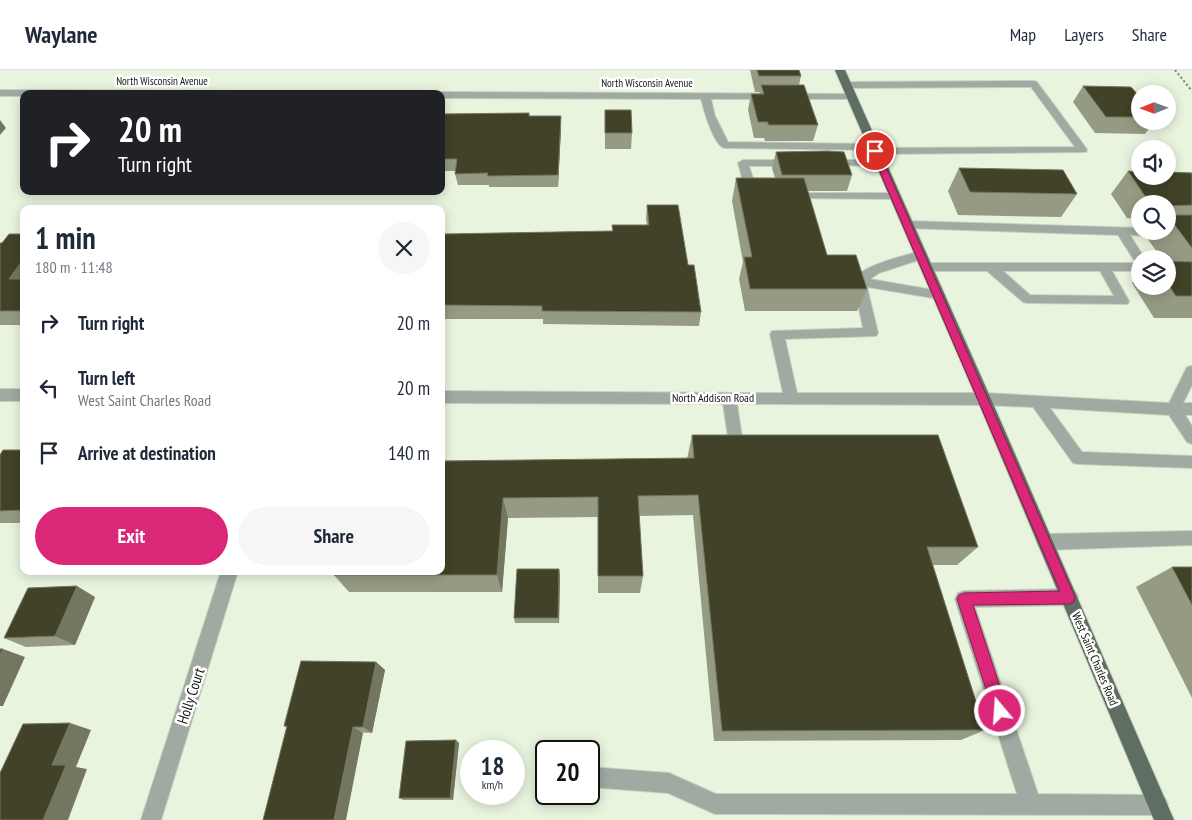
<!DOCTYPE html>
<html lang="en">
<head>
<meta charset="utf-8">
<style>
	:root { --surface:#fff; --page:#f6f6f7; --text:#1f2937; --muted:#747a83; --line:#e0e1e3; --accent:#db2777 }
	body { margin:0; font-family:"PT Sans Narrow",sans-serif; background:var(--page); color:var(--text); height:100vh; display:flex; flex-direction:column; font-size:19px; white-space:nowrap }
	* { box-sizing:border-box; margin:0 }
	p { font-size:16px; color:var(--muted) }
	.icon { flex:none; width:28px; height:28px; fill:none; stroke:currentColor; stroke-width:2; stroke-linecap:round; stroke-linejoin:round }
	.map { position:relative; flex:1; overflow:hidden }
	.sheet { position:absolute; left:20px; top:135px; width:425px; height:370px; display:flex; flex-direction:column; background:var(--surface); border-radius:10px; box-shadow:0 2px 12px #0003 }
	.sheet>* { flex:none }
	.top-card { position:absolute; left:20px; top:20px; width:425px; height:105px; border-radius:10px; box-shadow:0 2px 12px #0003; background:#202124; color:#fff; overflow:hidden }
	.needle { width:32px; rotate:269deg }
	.tools { position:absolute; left:1131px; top:15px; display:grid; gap:10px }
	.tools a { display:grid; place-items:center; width:45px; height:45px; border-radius:50%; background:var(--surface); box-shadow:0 2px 12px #0003; font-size:25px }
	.speed { position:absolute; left:460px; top:670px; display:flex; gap:10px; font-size:25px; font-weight:700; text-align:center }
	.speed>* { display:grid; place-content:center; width:65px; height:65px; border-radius:50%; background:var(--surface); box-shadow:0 2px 12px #0003; line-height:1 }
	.speed small { font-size:12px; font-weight:400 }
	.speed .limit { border:2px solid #111; border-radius:8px; background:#fff; color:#111 }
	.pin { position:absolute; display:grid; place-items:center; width:42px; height:42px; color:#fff; margin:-21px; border:2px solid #fff; border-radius:50%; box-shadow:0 1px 5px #0007 }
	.me { position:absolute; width:55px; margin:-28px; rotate:342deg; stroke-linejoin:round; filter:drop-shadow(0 0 4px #0008) }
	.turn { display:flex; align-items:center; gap:18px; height:105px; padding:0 15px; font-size:22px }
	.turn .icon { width:65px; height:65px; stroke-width:2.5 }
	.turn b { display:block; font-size:35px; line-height:42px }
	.round { display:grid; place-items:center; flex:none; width:52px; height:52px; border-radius:26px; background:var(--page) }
	.overview { display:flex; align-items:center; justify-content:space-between; height:85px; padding:0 15px }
	h1 { font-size:30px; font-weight:600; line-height:38px }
	.primary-button { display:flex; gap:10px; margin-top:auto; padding:10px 15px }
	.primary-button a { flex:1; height:58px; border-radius:30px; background:var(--accent); color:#fff; font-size:20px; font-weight:600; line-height:58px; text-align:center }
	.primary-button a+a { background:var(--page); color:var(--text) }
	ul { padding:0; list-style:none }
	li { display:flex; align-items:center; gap:15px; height:65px; padding:0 15px }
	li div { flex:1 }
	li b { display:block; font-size:19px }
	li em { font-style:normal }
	header { display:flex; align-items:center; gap:30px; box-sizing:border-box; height:70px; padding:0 25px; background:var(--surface); border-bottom:1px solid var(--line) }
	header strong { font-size:24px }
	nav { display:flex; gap:28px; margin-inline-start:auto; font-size:18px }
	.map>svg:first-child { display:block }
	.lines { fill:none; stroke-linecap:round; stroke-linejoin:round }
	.minor-casing { stroke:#c6d1bd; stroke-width:2 }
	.major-casing { stroke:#c6d1bd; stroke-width:2 }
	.path { stroke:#7c8475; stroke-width:2; stroke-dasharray:2 2.5; stroke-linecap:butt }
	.minor { fill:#a0a9a2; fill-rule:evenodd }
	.major { fill:#5f6e62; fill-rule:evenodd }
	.wall { fill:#959b83 }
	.shaded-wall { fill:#74775f }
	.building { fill:#424228; stroke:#74775f }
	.route { fill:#db2777; stroke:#8e194d }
	.labels { text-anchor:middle; stroke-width:5; stroke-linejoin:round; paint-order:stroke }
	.far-street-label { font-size:11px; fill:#131710; stroke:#fff }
	.street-label { font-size:12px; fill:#131710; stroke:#fff }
	.near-street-label { font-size:15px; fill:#131710; stroke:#fff }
</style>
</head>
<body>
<header>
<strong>Waylane</strong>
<nav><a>Map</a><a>Layers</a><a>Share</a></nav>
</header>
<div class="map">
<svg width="1192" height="750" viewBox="0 0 1192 750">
	<rect width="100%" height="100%" fill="#e8f4de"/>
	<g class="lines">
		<defs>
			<g id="minor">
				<path d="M1034,11L1037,12L1086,78L1087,80L1086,82L875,84L871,83L870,80L724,78C713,74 704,40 701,29L441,28V24H437L441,22L852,24L855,25V29H711L715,46L728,72L874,74L878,75L879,78L1075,77L1031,17L847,18L842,15L847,12Z"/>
				<path d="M0,20L235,21L240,24H24V26H0Z"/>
				<path d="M743,90H792L797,93L792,96H749L759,126L753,129L747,126L738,93Z"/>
				<path d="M827,90H881L886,93L881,96L823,95L822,93L823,91Z"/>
				<path d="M789,123H895L901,126L895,129L785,128L783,126L785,124Z"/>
				<path d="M908,151L1140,158V161H1168V159L1192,160V168L1130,165L1145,189H1140V201H1112L1129,231L1128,234L1027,233L1023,232L987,201H926L920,197L926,193H1136L1118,165L904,158L902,155ZM1003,201H1100L1114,226L1030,225Z"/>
				<path d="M921,181L925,182L927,185L925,188L879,203L870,209L939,221L943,222L945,225L943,228L939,229L867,217L878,263L876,266L785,269L797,323H984L1169,333L1187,297L1192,296V315L1183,333H1192V345H1185L1192,356V374L1187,372L1169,345L1050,338L1082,382L1192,386V398L1078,394L1073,393L1033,337L984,335L737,334L743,374L741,378L736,380L731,378L729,374L723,334L441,333V321L783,323L770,264L772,261L863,258L853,210C863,195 903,186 921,181Z"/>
				<rect x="0" y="319" width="24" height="12"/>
				<path d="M1192,461V475L1045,480L1039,477L1037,472L1039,467L1045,464Z"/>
				<path d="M221,501H238L161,750H141Z"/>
				<path d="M1069,519L1075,521L1078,527L1075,533L1069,535L975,537L1038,724L1158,725L1165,728L1168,735L1165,742L1158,745L715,744L668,723L589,717V697L669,703L716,724H1017L955,529L958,523L964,521Z"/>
			</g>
			<path id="major" d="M835,0H845L991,329L1174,750H1154L977,329Z"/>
		</defs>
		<!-- minor casing -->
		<use href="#minor" class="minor-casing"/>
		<!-- major casing -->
		<use href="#major" class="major-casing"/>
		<!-- path -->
		<path class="path" d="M1175,0L1192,21"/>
		<!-- minor -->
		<use href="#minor" class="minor"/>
		<!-- major -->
		<use href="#major" class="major"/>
	</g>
	<!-- wall -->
	<g class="wall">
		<path d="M750,0H799L801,6L799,15L818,55L813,71H765L764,68H754L748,40L751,24H759L760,22H755Z"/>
		<path d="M1083,16L1140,27V51H1154L1145,64L1095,63L1073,32Z"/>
		<path d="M605,40L632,63L631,79H605Z"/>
		<path d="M529,43V46L561,58L558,117H489V115H458L455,104L456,101H441V44Z"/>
		<path d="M776,82L852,105L847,121H807L827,185L867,219L857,241H745L739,209L743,192L732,131L736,108H775L772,98Z"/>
		<path d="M959,98L1077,124L1061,147L958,145L948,121Z"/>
		<path d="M1128,101L1192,103V248H1154L1132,213L1140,205V216H1168V189H1162L1147,168L1153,161H1168V134H1140V157L1134,149L1127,148L1111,124Z"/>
		<path d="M647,135L688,195L701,242L699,256L543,254V249H441V172L612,161V155H647L646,149Z"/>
		<path d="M24,164V255H0V173H2Z"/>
		<path d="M692,365L978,477L957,495H933L985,660L961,670L714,671L693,445L639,446L643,506L640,523H598V447L508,448L502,522H349L334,505L441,391L687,389Z"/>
		<path d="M24,380V453H0V385Z"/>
		<path d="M1172,497H1192V628L1136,517Z"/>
		<path d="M560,505L559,553H515L514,548Z"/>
		<path d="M95,527L75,575L26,577L4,568Z"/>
		<path d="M376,592L385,600L372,663L287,658L284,656Z"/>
		<path d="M459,673L453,730H403L399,728Z"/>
	</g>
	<!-- shaded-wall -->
	<g class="shaded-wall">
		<path d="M561,46V58L558,117V105Z"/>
		<path d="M0,50L6,58L0,65Z"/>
		<path d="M24,188V221L9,209Z"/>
		<path d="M503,428L508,448L502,522L497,505Z"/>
		<path d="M559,499L560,505L559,553L558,548Z"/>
		<path d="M77,516L95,527L75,575L55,566Z"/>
		<path d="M3,579L25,587L3,636H0V585Z"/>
		<path d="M376,592L385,600L372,663L363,657Z"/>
		<path d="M70,653L91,660L76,697L87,699L68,750H43L52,695Z"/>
		<path d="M353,657L363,663L346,750H334Z"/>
		<path d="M456,670L459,673L453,730L450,728Z"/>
	</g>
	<!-- building -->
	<g class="building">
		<path d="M757,0H799L801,6H759Z"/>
		<path d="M761,15H804L818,55H768V52H758L751,24H764Z"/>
		<path d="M1083,16L1131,17L1140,27V47H1106Z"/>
		<path d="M605,40H631L632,63H605Z"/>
		<path d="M529,43V46H561L558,105L487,106L488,103L455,104L457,89H441V44Z"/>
		<path d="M827,81L844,82L852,105H782L776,82Z"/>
		<path d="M959,98L1063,100L1077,124L970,122Z"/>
		<path d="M1128,101L1140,102V106H1168V102L1192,103V135L1168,136V134H1159L1152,126H1145Z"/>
		<path d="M736,108H804L827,185H856L867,219H750L744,187H752Z"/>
		<path d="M647,135H678L688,195H694L701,242L542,241V236L441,235V172L443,164L613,161L612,155H649Z"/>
		<path d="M1168,145H1192V178L1168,146Z"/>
		<path d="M9,164H24V188L9,209H24V241H0V173H2Z"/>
		<path d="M1168,191L1192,192V226H1176L1168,214Z"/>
		<path d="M692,365H938L978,477H927L985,660L722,661L698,425L638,426L643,506H598V427L503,428L497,505H334L335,501H441V391L694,388Z"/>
		<path d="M3,380H24V440L0,441V385Z"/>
		<path d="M1172,497H1192V535Z"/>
		<path d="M517,499H559L558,548H514Z"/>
		<path d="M77,516L55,566L4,568L28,518Z"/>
		<path d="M0,579H3L0,585Z"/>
		<path d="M301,591L376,592L363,657H353L334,750H263L287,656H284Z"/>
		<path d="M70,653L52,695H66L43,750H0V703L23,654Z"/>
		<path d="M456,670L450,728H399L406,671Z"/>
	</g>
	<!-- route -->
	<path class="route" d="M873,79L879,81L1075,527L1074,532L1069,534L973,535L1008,641L1006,646L1000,649L995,646L993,641L957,529L959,525L964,523L1060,521L871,81Z"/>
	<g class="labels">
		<!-- far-street labels -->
		<g class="far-street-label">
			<text x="162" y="15">North Wisconsin Avenue</text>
			<text x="647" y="17">North Wisconsin Avenue</text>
		</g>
		<!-- street labels -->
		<g class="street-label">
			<text x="713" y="332">North Addison Road</text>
			<text transform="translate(1095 589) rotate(67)" y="4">West Saint Charles Road</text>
		</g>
		<!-- near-street labels -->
		<g class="near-street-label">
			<text transform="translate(191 626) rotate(-72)" y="5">Holly Court</text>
		</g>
	</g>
</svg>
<div class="tools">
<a><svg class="needle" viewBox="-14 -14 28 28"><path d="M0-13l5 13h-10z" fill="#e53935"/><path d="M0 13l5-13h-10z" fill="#747a83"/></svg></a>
<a><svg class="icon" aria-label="sound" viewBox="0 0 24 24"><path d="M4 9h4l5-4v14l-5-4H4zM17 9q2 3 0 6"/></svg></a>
<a><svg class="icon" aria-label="search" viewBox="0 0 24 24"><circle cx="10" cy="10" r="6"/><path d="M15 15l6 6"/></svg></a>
<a><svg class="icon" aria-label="layers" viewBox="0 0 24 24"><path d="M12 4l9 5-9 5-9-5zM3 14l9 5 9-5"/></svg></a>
</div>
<div class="speed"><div>18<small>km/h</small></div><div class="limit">20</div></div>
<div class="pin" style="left:875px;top:81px;background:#d93025"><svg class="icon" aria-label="arrive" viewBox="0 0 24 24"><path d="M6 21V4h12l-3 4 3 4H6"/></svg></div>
<svg class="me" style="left:1000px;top:641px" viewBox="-20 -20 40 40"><circle r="17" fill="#db2777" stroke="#fff" stroke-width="3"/><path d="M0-11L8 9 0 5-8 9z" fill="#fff"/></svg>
<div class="top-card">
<div class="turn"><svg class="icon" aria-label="right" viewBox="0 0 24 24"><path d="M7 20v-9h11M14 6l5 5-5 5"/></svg><div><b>20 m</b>Turn right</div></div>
</div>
<section class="sheet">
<div class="overview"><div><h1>1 min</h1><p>180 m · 11:48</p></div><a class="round"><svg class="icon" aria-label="close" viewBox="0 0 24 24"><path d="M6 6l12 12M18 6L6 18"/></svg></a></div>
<ul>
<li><svg class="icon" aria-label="right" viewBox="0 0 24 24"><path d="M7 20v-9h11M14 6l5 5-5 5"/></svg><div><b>Turn right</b></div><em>20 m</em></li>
<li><svg class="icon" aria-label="left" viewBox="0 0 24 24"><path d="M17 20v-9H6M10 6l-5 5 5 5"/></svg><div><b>Turn left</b><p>West Saint Charles Road</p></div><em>20 m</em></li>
<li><svg class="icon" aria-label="arrive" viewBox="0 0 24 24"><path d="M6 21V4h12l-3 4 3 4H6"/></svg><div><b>Arrive at destination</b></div><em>140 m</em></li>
</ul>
<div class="primary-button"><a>Exit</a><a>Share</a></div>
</section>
</div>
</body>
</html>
